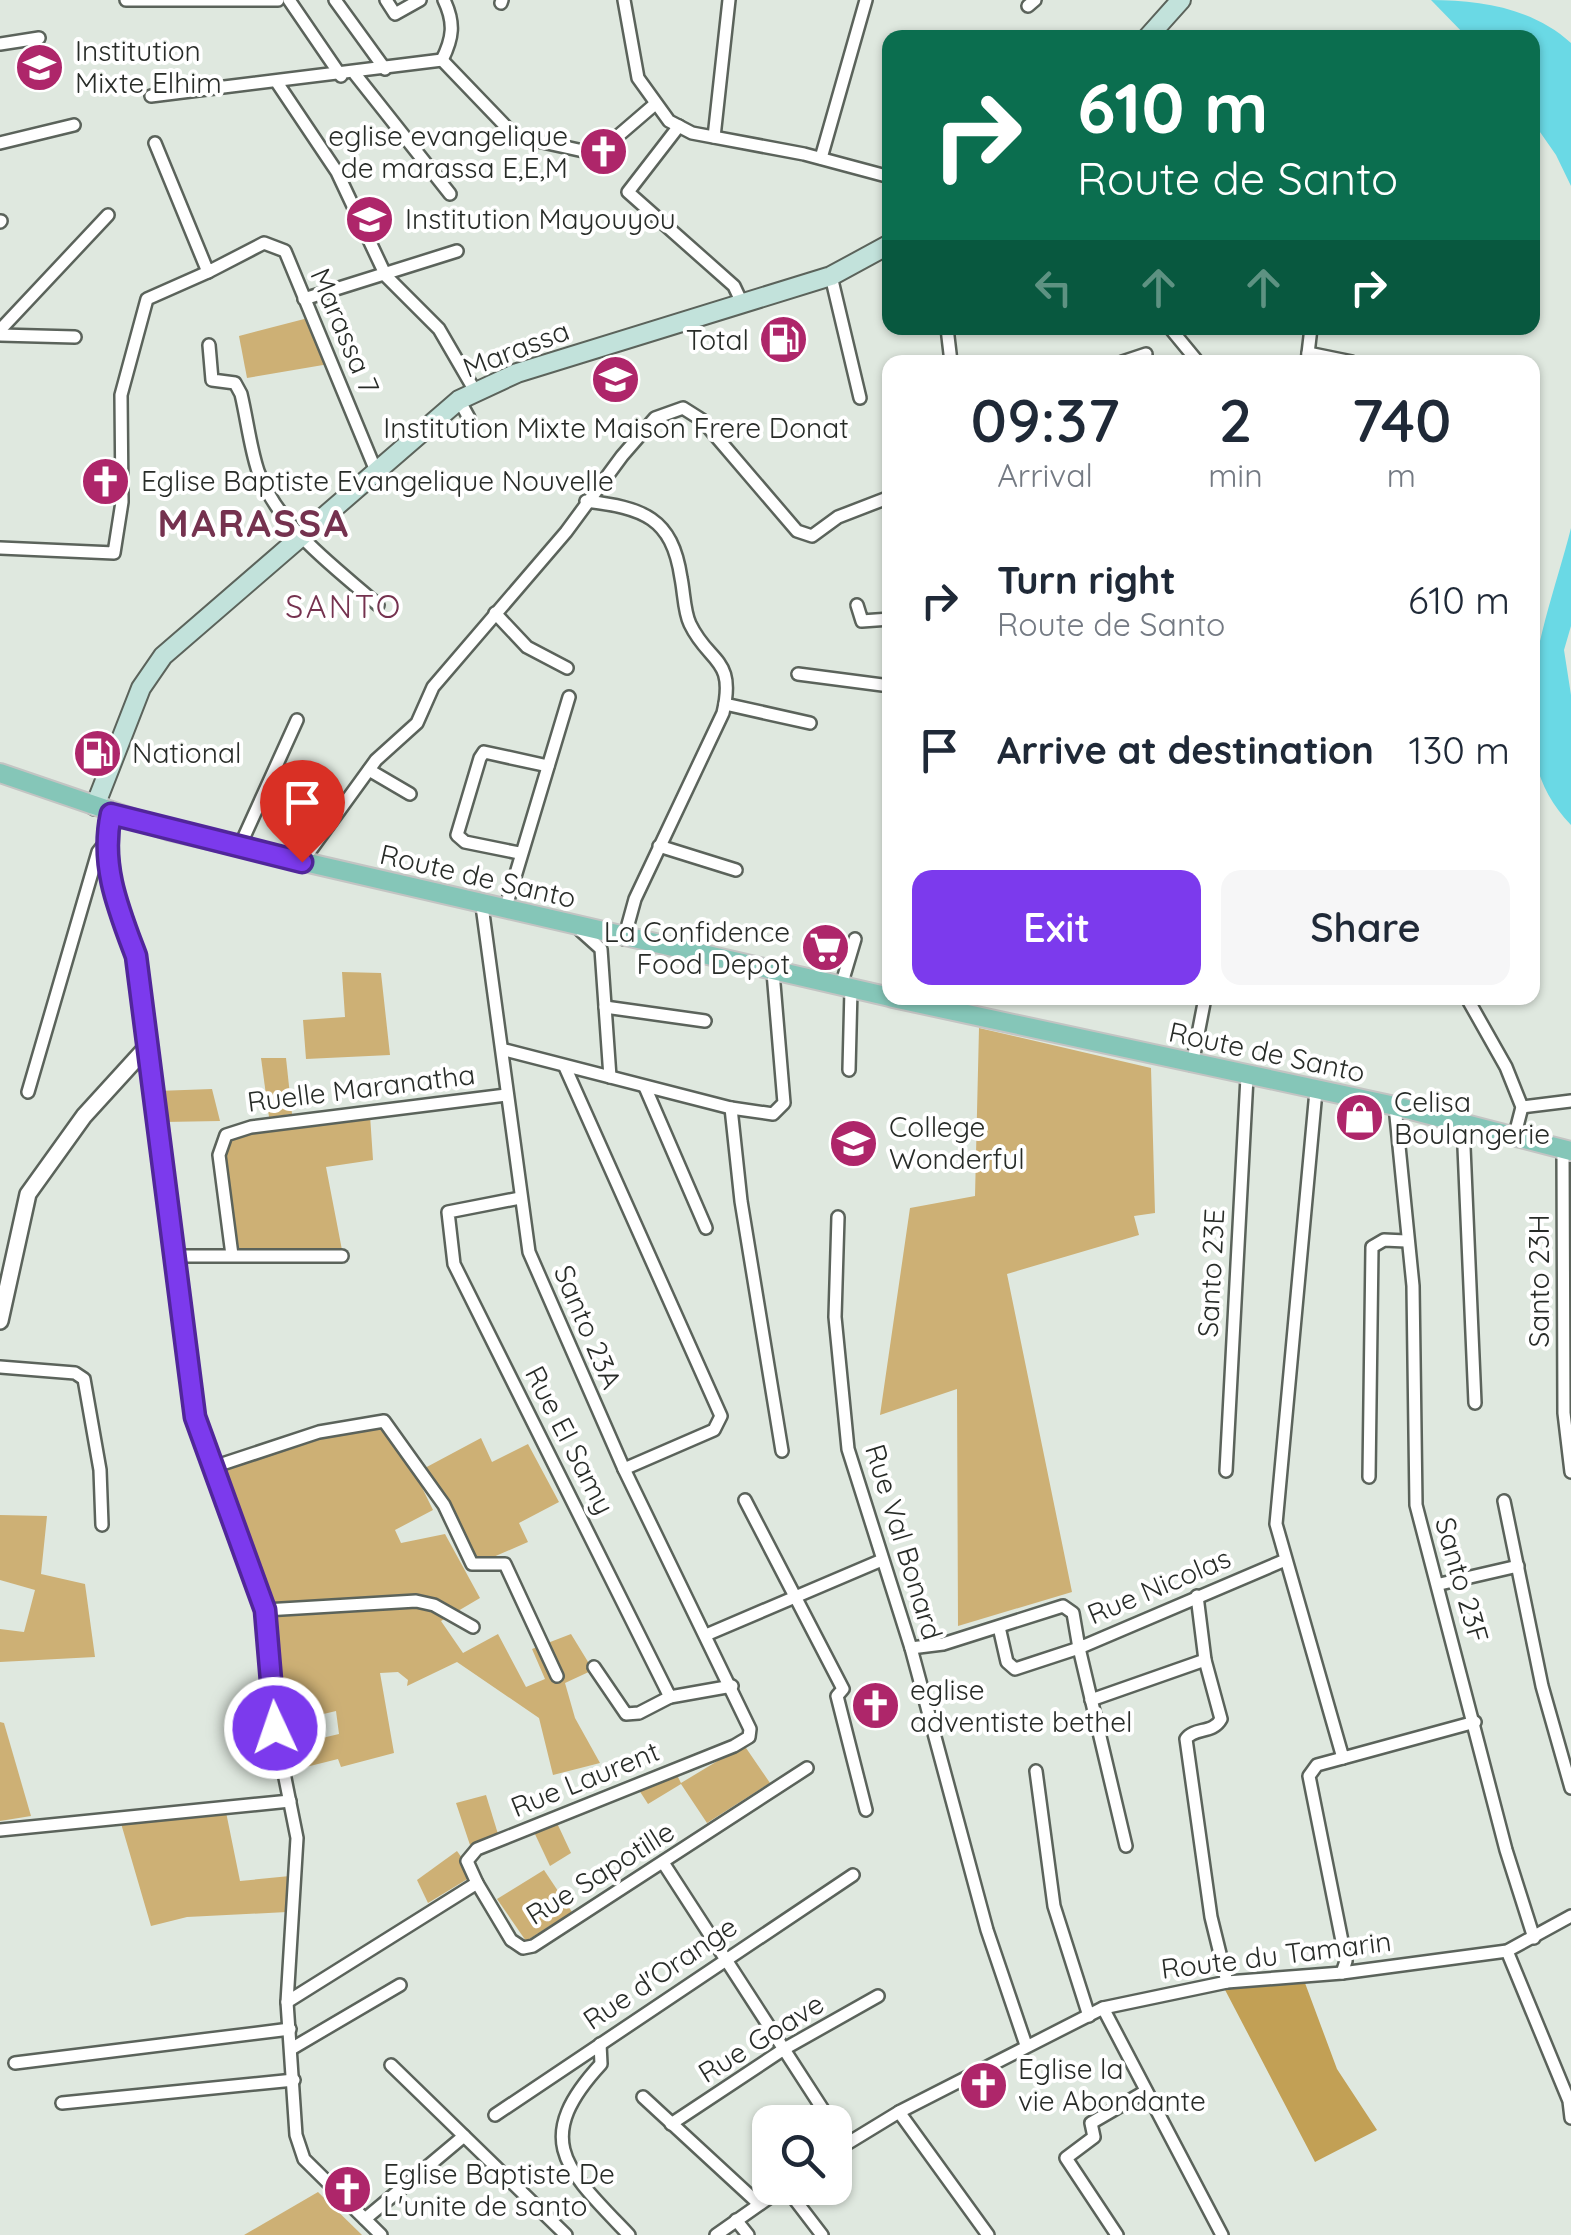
<!DOCTYPE html>
<html lang="en">
<head>
<meta charset="utf-8">
<style>
	:root { --surface:#fff; --page:#f6f6f7; --text:#1f2937; --muted:#747a83; --accent:#7c3aed }
	body { margin:0; font-family:Quicksand,sans-serif; background:var(--page); color:var(--text); height:100vh; display:flex; flex-direction:column; font-size:38px; white-space:nowrap }
	* { box-sizing:border-box; margin:0 }
	p { font-size:32px; color:var(--muted) }
	.icon { flex:none; width:55px; height:55px; fill:none; stroke:currentColor; stroke-width:2; stroke-linecap:round; stroke-linejoin:round }
	.map { position:relative; flex:1; overflow:hidden }
	.details { position:absolute; left:882px; top:355px; width:658px; height:650px; display:flex; flex-direction:column; background:var(--surface); border-radius:20px; box-shadow:0 2px 8px #0004 }
	.details>* { flex:none }
	.guide { position:absolute; left:882px; top:30px; width:658px; height:305px; border-radius:20px; box-shadow:0 2px 8px #0004; background:#0b6e4f; color:#fff; overflow:hidden }
	.buttons { position:absolute; left:752px; top:2105px; display:grid; gap:20px }
	.buttons a { display:grid; place-items:center; width:100px; height:100px; border-radius:20px; background:var(--surface); box-shadow:0 2px 8px #0004; font-size:50px }
	.pin { position:absolute; display:grid; place-items:center; width:85px; height:85px; color:#fff; margin:-102px -42px; border-radius:50% 50% 50% 0; rotate:-45deg; box-shadow:0 0 10px #0007 }
	.pin .icon { rotate:45deg }
	.me { position:absolute; width:110px; margin:-55px; rotate:357deg; stroke-linejoin:round; filter:drop-shadow(0 0 8px #0008) }
	.turn { display:flex; align-items:center; gap:35px; height:210px; padding:0 30px; font-size:45px }
	.turn .icon { width:130px; height:130px; stroke-width:2.5 }
	.turn b { display:block; font-size:70px; line-height:85px }
	.lanes { display:flex; align-items:center; height:95px; padding:0 30px; background:#0003; justify-content:center; gap:50px; direction:ltr }
	.lanes .off { opacity:.35 }
	.eta { display:flex; justify-content:space-evenly; align-items:center; height:170px; text-align:center }
	.eta b { font-size:60px; font-weight:600; line-height:70px }
	.primary-button { display:flex; gap:20px; margin-top:auto; padding:20px 30px }
	.primary-button a { flex:1; height:115px; border-radius:20px; background:var(--accent); color:#fff; font-size:40px; font-weight:600; line-height:115px; text-align:center }
	.primary-button a+a { background:var(--page); color:var(--text) }
	ul { padding:0; list-style:none }
	li { display:flex; align-items:center; gap:30px; height:150px; padding:0 30px }
	li div { flex:1 }
	li b { display:block; font-size:38px }
	li em { font-style:normal }
	.map>svg:first-child { display:block }
	.green { fill:#cdb075 }
	.forest { fill:#c2a055 }
	.water { fill:#6ad9e5 }
	.lines { fill:none; stroke-linecap:round; stroke-linejoin:round }
	.minor-casing { stroke:#5b635b; stroke-width:16 }
	.tertiary-casing { stroke:#5b635b; stroke-width:20 }
	.secondary-casing { stroke:#5b635b; stroke-width:22 }
	.primary-casing { stroke:#c3c4c3; stroke-width:22 }
	.minor { stroke:#fff; stroke-width:11 }
	.tertiary { stroke:#fff; stroke-width:15 }
	.secondary { stroke:#c2e2db; stroke-width:18 }
	.primary { stroke:#85c6b8; stroke-width:18 }
	.route-casing { stroke:#51269a; stroke-width:25 }
	.route { stroke:#7c3aed; stroke-width:18 }
	.labels { text-anchor:middle; stroke-width:8; stroke-linejoin:round; paint-order:stroke }
	.poi-label { font-size:28px; fill:#282c28; stroke:#fff; text-anchor:start }
	.street-label { font-size:28px; fill:#282c28; stroke:#fff }
	.quarter-label { font-size:32px; letter-spacing:2.5px; fill:#75324f; stroke:#fff }
	.district-label { font-size:38px; font-weight:bold; letter-spacing:2.5px; fill:#75324f; stroke:#fff }
</style>
</head>
<body>
<div class="map">
<svg width="1571" height="2235" viewBox="0 0 1571 2235">
	<rect width="100%" height="100%" fill="#dfe8df"/>
	<!-- green -->
	<g class="green">
		<path d="M312,317L329,364L247,378L239,336Z"/>
		<path d="M342,972L381,973L390,1055L306,1059L303,1020L345,1017Z"/>
		<path d="M979,1028L1151,1068L1155,1213L1134,1216L1139,1235L1007,1274L1072,1592L958,1626L957,1389L880,1415L910,1208L975,1196Z"/>
		<path d="M261,1058H286L292,1114L269,1117Z"/>
		<path d="M212,1089L220,1121L164,1122L157,1091Z"/>
		<path d="M370,1115L373,1160L326,1167L342,1250H237L224,1133Z"/>
		<path d="M380,1423L410,1463L433,1510L395,1530L401,1543L445,1534L480,1598L441,1621L463,1653L498,1634L526,1687L545,1679L532,1649L571,1634L593,1670L565,1683L575,1718L600,1763L553,1775L539,1718L457,1662L407,1686L408,1680L398,1672L380,1673L394,1753L341,1767L338,1759L290,1771L288,1746L339,1734L336,1711L286,1723L276,1626L256,1550L224,1467L336,1430Z"/>
		<path d="M481,1438L492,1462L528,1444L559,1502L519,1523L528,1542L475,1565L423,1469Z"/>
		<path d="M0,1515L47,1516L41,1574L85,1584L95,1657L0,1662V1629L24,1632L35,1590L0,1580Z"/>
		<path d="M0,1722L4,1723L31,1816L0,1821Z"/>
		<path d="M744,1745L770,1783L707,1823L681,1784L648,1804L637,1787L674,1769L681,1783Z"/>
		<path d="M486,1795L498,1834L470,1845L456,1803Z"/>
		<path d="M226,1812L240,1881L290,1876L287,1912L187,1917L151,1926L120,1820Z"/>
		<path d="M557,1823L571,1853L550,1866L534,1832Z"/>
		<path d="M457,1851L474,1875L428,1903L417,1880Z"/>
		<path d="M544,1870L572,1912L526,1941L497,1899Z"/>
		<path d="M318,2192L362,2235H244Z"/>
	</g>
	<!-- forest -->
	<path class="forest" d="M1305,1983L1337,2069L1377,2130L1315,2162L1223,1986Z"/>
	<!-- water -->
	<g class="water">
		<path d="M1431,0C1480,0 1533,8 1571,43V186L1556,155L1533,122L1532,38L1467,37Z"/>
		<path d="M1571,528V626L1564,650L1571,695V825C1492,744 1548,620 1571,528Z"/>
	</g>
	<g class="lines">
		<defs>
			<g id="minor">
				<path d="M126,0H278"/>
				<path d="M289,0L341,76"/>
				<path d="M335,0L385,69"/>
				<path d="M386,0L395,14L420,0"/>
				<path d="M624,0L638,78L669,121L692,133L804,154L890,177"/>
				<path d="M501,3L502,0"/>
				<path d="M1028,6L1035,0"/>
				<path d="M0,44L39,38"/>
				<path d="M442,60L515,136L597,154L654,105"/>
				<path d="M442,60C453,38 455,23 444,0"/>
				<path d="M355,74L450,194"/>
				<path d="M278,84L337,172L386,276L439,329L475,391"/>
				<path d="M151,96L442,60"/>
				<path d="M679,126L628,192L734,286L742,303"/>
				<path d="M714,137L729,0"/>
				<path d="M0,143L74,125"/>
				<path d="M155,143L208,272L264,243L285,251L376,471"/>
				<path d="M821,158L866,0"/>
				<path d="M0,222L1,221"/>
				<path d="M831,276L860,398"/>
				<path d="M304,299L457,251"/>
				<path d="M947,328L951,362"/>
				<path d="M1170,328L1198,362"/>
				<path d="M0,330L108,215"/>
				<path d="M0,335L75,337"/>
				<path d="M209,345L212,380L235,383L241,394C247,419 250,447 258,471C278,527 335,567 378,605"/>
				<path d="M1308,353L1352,362"/>
				<path d="M1122,362L1146,354"/>
				<path d="M1307,362L1311,328"/>
				<path d="M459,400L469,418"/>
				<path d="M586,501C643,508 672,517 681,578C684,592 684,612 690,624C709,664 736,657 723,713L635,899L624,939"/>
				<path d="M0,548L114,553L122,502L121,395L147,299L208,272"/>
				<path d="M857,605L862,621L890,619"/>
				<path d="M495,613L527,647L567,668"/>
				<path d="M798,674L890,686"/>
				<path d="M725,704L810,723"/>
				<path d="M369,770L410,794"/>
				<path d="M659,846L736,870"/>
				<path d="M239,848L297,720"/>
				<path d="M519,853L465,842L457,835L480,758L484,752L548,766"/>
				<path d="M302,862L376,760L417,723L433,687L566,532L622,456L655,418L683,408L702,420L797,531L812,536L838,517L890,497"/>
				<path d="M505,910L569,697"/>
				<path d="M581,931L601,949L610,1077"/>
				<path d="M841,986L855,939"/>
				<path d="M1467,998L1506,1067L1522,1107L1514,1138"/>
				<path d="M605,1007L705,1021"/>
				<path d="M146,1048L195,1417L265,1610L275,1728L297,1838L287,2002L296,2135L304,2159L381,2235"/>
				<path d="M505,1050L731,1108L773,1114L784,1103L773,972"/>
				<path d="M1192,1065L1205,998"/>
				<path d="M565,1067L721,1416L714,1430L624,1469"/>
				<path d="M849,1070L851,989"/>
				<path d="M645,1087L706,1228"/>
				<path d="M1316,1091L1276,1524L1343,1758L1475,1722"/>
				<path d="M28,1092L98,852L105,843"/>
				<path d="M1395,1106L1413,1286L1416,1505L1506,1850L1534,1938"/>
				<path d="M1522,1107L1571,1101"/>
				<path d="M731,1108L741,1201L782,1451"/>
				<path d="M1463,1124L1475,1403"/>
				<path d="M1563,1149L1564,1413L1571,1472"/>
				<path d="M520,1198L448,1212L454,1264L670,1697L732,1686"/>
				<path d="M838,1217L835,1317L848,1449L911,1648L987,1930L1026,2045"/>
				<path d="M232,1255L219,1155L226,1135L251,1127L506,1095"/>
				<path d="M174,1256H342"/>
				<path d="M0,1367L75,1373L84,1379L100,1470L102,1525"/>
				<path d="M210,1468L319,1432L384,1421L444,1505L472,1564H505L557,1676"/>
				<path d="M1226,1471L1247,1077"/>
				<path d="M1369,1477L1372,1247L1384,1240L1406,1241"/>
				<path d="M745,1500L843,1689L837,1696L866,1810"/>
				<path d="M1504,1501L1542,1686L1571,1788"/>
				<path d="M1440,1584L1518,1566"/>
				<path d="M1197,1596L1205,1660L1221,1719C1213,1734 1194,1727 1186,1739L1211,1917L1227,1982"/>
				<path d="M265,1610L416,1601L434,1605L473,1627"/>
				<path d="M999,1627L1007,1662L1015,1669L1079,1648L1126,1846"/>
				<path d="M706,1635L882,1560"/>
				<path d="M911,1648L943,1644L1063,1606L1073,1613L1079,1648L1283,1561"/>
				<path d="M594,1667L626,1714L639,1713L670,1697"/>
				<path d="M1091,1700L1205,1660"/>
				<path d="M1036,1771L1054,1906L1089,2016"/>
				<path d="M0,1830L290,1801"/>
				<path d="M664,1864L831,2122"/>
				<path d="M477,1883L467,1861L477,1849L734,1746L749,1737L750,1729L624,1469L529,1252L482,906"/>
				<path d="M1507,1951L1569,2101L1571,2118"/>
				<path d="M1342,1973L1346,1961L1309,1776L1317,1765L1343,1758"/>
				<path d="M287,2002L477,1883L511,1940L523,1948L533,1946L807,1768"/>
				<path d="M1103,2008L1222,2235"/>
				<path d="M600,2044L601,2064C530,2141 567,2170 629,2235"/>
				<path d="M291,2049L400,1985"/>
				<path d="M15,2063L290,2029"/>
				<path d="M391,2065L566,2235"/>
				<path d="M643,2097L759,2204"/>
				<path d="M62,2103L294,2080"/>
				<path d="M899,2112L988,2235"/>
				<path d="M495,2115L853,1875"/>
				<path d="M671,2124L784,2049L878,1996"/>
				<path d="M835,2151L899,2112L1103,2008L1227,1982L1342,1973L1507,1951L1571,1916"/>
				<path d="M786,2188L822,2235"/>
				<path d="M365,2219L464,2136"/>
				<path d="M736,2220L748,2235"/>
				<path d="M716,2235L783,2188"/>
				<path d="M1117,2235L1066,2158L1094,2137L1091,2123L1146,2091"/>
			</g>
			<path id="tertiary" d="M0,1321L28,1194L84,1116L146,1048C142,1018 142,985 135,956C122,901 98,872 111,813"/>
			<g id="secondary">
				<path d="M1147,38L1181,0"/>
				<path d="M95,806L141,688L163,656L459,400L517,373L831,276L890,244"/>
			</g>
			<g id="primary">
				<path d="M0,773L170,831L890,997"/>
				<path d="M893,998L1395,1106L1571,1151"/>
			</g>
		</defs>
		<!-- minor casing -->
		<use href="#minor" class="minor-casing"/>
		<!-- tertiary casing -->
		<use href="#tertiary" class="tertiary-casing"/>
		<!-- secondary casing -->
		<use href="#secondary" class="secondary-casing"/>
		<!-- primary casing -->
		<use href="#primary" class="primary-casing"/>
		<!-- minor -->
		<use href="#minor" class="minor"/>
		<!-- tertiary -->
		<use href="#tertiary" class="tertiary"/>
		<!-- secondary -->
		<use href="#secondary" class="secondary"/>
		<!-- primary -->
		<use href="#primary" class="primary"/>
	</g>
	<g class="lines">
		<defs>
			<path id="route" d="M275,1728L265,1610L195,1417L136,956C118,908 100,865 111,814L302,862"/>
		</defs>
		<!-- route casing -->
		<use href="#route" class="route-casing"/>
		<!-- route -->
		<use href="#route" class="route"/>
	</g>
	<!-- icons -->
	<defs>
		<symbol id="school-disc" viewBox="-11 -11 22 22"><circle r="9.5" fill="#ae266a" stroke="#fff"/><path d="M0-5L7-2L0 1L-7-2ZM-4 1L0 2.5L4 1V4Q0 6-4 4Z" fill="#fff"/></symbol>
		<symbol id="church-disc" viewBox="-11 -11 22 22"><circle r="9.5" fill="#ae266a" stroke="#fff"/><path d="M-1.2-6h2.4v3.5h3.3v2.4h-3.3V6h-2.4V-.1h-3.3v-2.4h3.3Z" fill="#fff"/></symbol>
		<symbol id="fuel-disc" viewBox="-11 -11 22 22"><circle r="9.5" fill="#ae266a" stroke="#fff"/><path d="M-5.5-6h7V0h2V4h1.3V-2.5L3-4.5l.8-.8L6-3V5H2.5V1h-1V6h-7ZM-4.2-4.7v3.2H.2V-4.7Z" fill="#fff"/></symbol>
		<symbol id="supermarket-disc" viewBox="-11 -11 22 22"><circle r="9.5" fill="#ae266a" stroke="#fff"/><path d="M-6-5.5h2.5l.6 2H6L4.5 2H-2.5L-4.4-4H-6ZM-1.5 3.2a1.3 1.3 0 1 0 .1 0ZM3 3.2a1.3 1.3 0 1 0 .1 0Z" fill="#fff"/></symbol>
		<symbol id="shop-disc" viewBox="-11 -11 22 22"><circle r="9.5" fill="#ae266a" stroke="#fff"/><path d="M-5-2.5h2.3a2.7 3.5 0 0 1 5.4 0H5L5.5 6h-11ZM-1.5-2.5h3a1.5 2.3 0 0 0-3 0Z" fill="#fff"/></symbol>
	</defs>
	<g fill-rule="evenodd">
		<use href="#school-disc" x="12" y="40" width="55" height="55"/>
		<use href="#church-disc" x="576" y="124" width="55" height="55"/>
		<use href="#school-disc" x="342" y="192" width="55" height="55"/>
		<use href="#fuel-disc" x="756" y="312" width="55" height="55"/>
		<use href="#school-disc" x="588" y="352" width="55" height="55"/>
		<use href="#church-disc" x="78" y="454" width="55" height="55"/>
		<use href="#fuel-disc" x="70" y="726" width="55" height="55"/>
		<use href="#supermarket-disc" x="798" y="920" width="55" height="55"/>
		<use href="#shop-disc" x="1332" y="1090" width="55" height="55"/>
		<use href="#school-disc" x="826" y="1116" width="55" height="55"/>
		<use href="#church-disc" x="848" y="1678" width="55" height="55"/>
		<use href="#church-disc" x="956" y="2058" width="55" height="55"/>
		<use href="#church-disc" x="320" y="2162" width="55" height="55"/>
	</g>
	<g class="labels">
		<!-- poi labels -->
		<g class="poi-label">
			<text x="75" y="61">Institution<tspan x="75" dy="32">Mixte Elhim</tspan></text>
			<text x="568" y="146" text-anchor="end">eglise evangelique<tspan x="568" dy="32">de marassa E,E,M</tspan></text>
			<text x="405" y="229">Institution Mayouyou</text>
			<text x="749" y="350" text-anchor="end">Total</text>
			<text x="616" y="438" text-anchor="middle">Institution Mixte Maison Frere Donat</text>
			<text x="141" y="491">Eglise Baptiste Evangelique Nouvelle</text>
			<text x="132" y="763">National</text>
			<text x="790" y="942" text-anchor="end">La Confidence<tspan x="790" dy="32">Food Depot</tspan></text>
			<text x="1394" y="1112">Celisa<tspan x="1394" dy="32">Boulangerie</tspan></text>
			<text x="889" y="1137">College<tspan x="889" dy="32">Wonderful</tspan></text>
			<text x="910" y="1700">eglise<tspan x="910" dy="32">adventiste bethel</tspan></text>
			<text x="1018" y="2079">Eglise la<tspan x="1018" dy="32">vie Abondante</tspan></text>
			<text x="383" y="2184">Eglise Baptiste De<tspan x="383" dy="32">L'unite de santo</tspan></text>
		</g>
		<!-- street labels -->
		<g class="street-label">
			<text transform="translate(345 331) rotate(67)" y="10">Marassa 7</text>
			<text transform="translate(516 349) rotate(-21)" y="10">Marassa</text>
			<text transform="translate(478 876) rotate(13)" y="10">Route de Santo</text>
			<text transform="translate(1267 1052) rotate(12)" y="10">Route de Santo</text>
			<text transform="translate(361 1088) rotate(-7)" y="10">Ruelle Maranatha</text>
			<text transform="translate(1211 1273) rotate(-87)" y="10">Santo 23E</text>
			<text transform="translate(1539 1281) rotate(-90)" y="10">Santo 23H</text>
			<text transform="translate(588 1327) rotate(67)" y="10">Santo 23A</text>
			<text transform="translate(570 1440) rotate(63)" y="10">Rue El Samy</text>
			<text transform="translate(904 1542) rotate(73)" y="10">Rue Val Bonard</text>
			<text transform="translate(1462 1580) rotate(74)" y="10">Santo 23F</text>
			<text transform="translate(1159 1586) rotate(-23)" y="10">Rue Nicolas</text>
			<text transform="translate(585 1779) rotate(-22)" y="10">Rue Laurent</text>
			<text transform="translate(600 1873) rotate(-32)" y="10">Rue Sapotille</text>
			<text transform="translate(1276 1955) rotate(-7)" y="10">Route du Tamarin</text>
			<text transform="translate(660 1973) rotate(-34)" y="10">Rue d'Orange</text>
			<text transform="translate(761 2038) rotate(-32)" y="10">Rue Goave</text>
		</g>
		<!-- quarter labels -->
		<g class="quarter-label">
			<text x="344" y="618">SANTO</text>
		</g>
		<!-- district labels -->
		<g class="district-label">
			<text x="254" y="537">MARASSA</text>
		</g>
	</g>
</svg>
<div class="buttons">
<a><svg class="icon" aria-label="search" viewBox="0 0 24 24"><circle cx="10" cy="10" r="6"/><path d="M15 15l6 6"/></svg></a>
</div>
<div class="pin" style="left:302px;top:862px;background:#d93025"><svg class="icon" aria-label="arrive" viewBox="0 0 24 24"><path d="M6 21V4h12l-3 4 3 4H6"/></svg></div>
<svg class="me" style="left:275px;top:1728px" viewBox="-20 -20 40 40"><circle r="17" fill="#7c3aed" stroke="#fff" stroke-width="3"/><path d="M0-11L8 9 0 5-8 9z" fill="#fff"/></svg>
<div class="guide">
<div class="turn"><svg class="icon" aria-label="right" viewBox="0 0 24 24"><path d="M7 20v-9h11M14 6l5 5-5 5"/></svg><div><b>610 m</b>Route de Santo</div></div>
<div class="lanes"><svg class="icon off" aria-label="left" viewBox="0 0 24 24"><path d="M17 20v-9H6M10 6l-5 5 5 5"/></svg><svg class="icon off" aria-label="ahead" viewBox="0 0 24 24"><path d="M12 20V5M6 11l6-6 6 6"/></svg><svg class="icon off" aria-label="ahead" viewBox="0 0 24 24"><path d="M12 20V5M6 11l6-6 6 6"/></svg><svg class="icon" aria-label="right" viewBox="0 0 24 24"><path d="M7 20v-9h11M14 6l5 5-5 5"/></svg></div>
</div>
<section class="details">
<div class="eta">
<div><b>09:37</b><p>Arrival</p></div>
<div><b>2</b><p>min</p></div>
<div><b>740</b><p>m</p></div>
</div>
<ul>
<li><svg class="icon" aria-label="right" viewBox="0 0 24 24"><path d="M7 20v-9h11M14 6l5 5-5 5"/></svg><div><b>Turn right</b><p>Route de Santo</p></div><em>610 m</em></li>
<li><svg class="icon" aria-label="arrive" viewBox="0 0 24 24"><path d="M6 21V4h12l-3 4 3 4H6"/></svg><div><b>Arrive at destination</b></div><em>130 m</em></li>
</ul>
<div class="primary-button"><a>Exit</a><a>Share</a></div>
</section>
</div>
</body>
</html>
